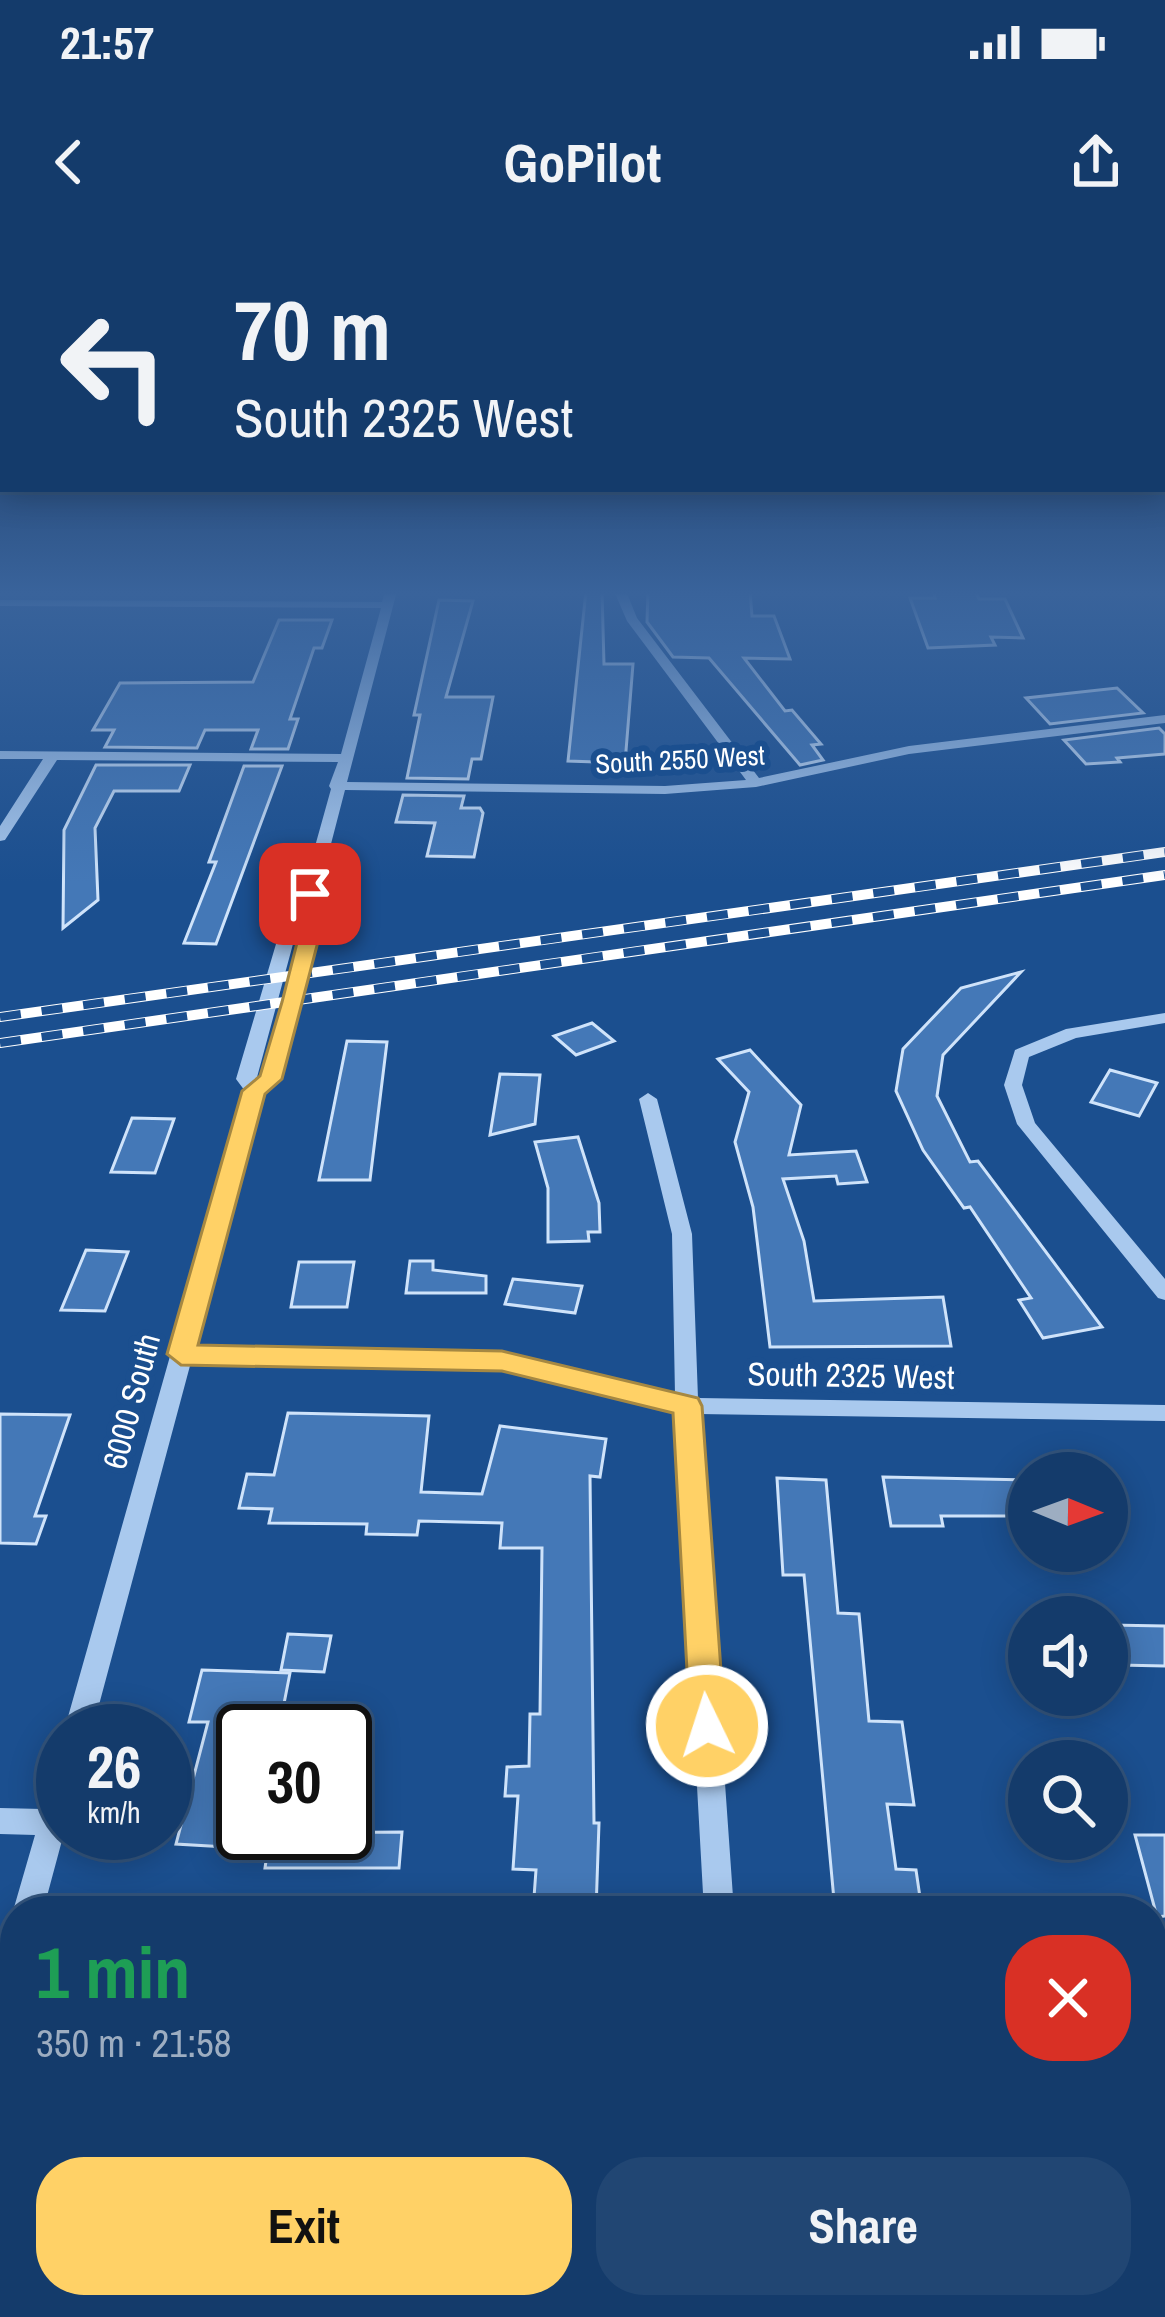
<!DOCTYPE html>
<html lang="en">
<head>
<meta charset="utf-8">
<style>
	:root { --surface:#143b6b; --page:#214673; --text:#f1f3f6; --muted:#9dadc1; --line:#33557e; --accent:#ffd166 }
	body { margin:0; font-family:"Archivo Narrow",sans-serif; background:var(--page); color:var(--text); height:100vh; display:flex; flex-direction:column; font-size:45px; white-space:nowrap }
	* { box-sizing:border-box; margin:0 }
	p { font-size:39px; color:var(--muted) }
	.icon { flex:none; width:66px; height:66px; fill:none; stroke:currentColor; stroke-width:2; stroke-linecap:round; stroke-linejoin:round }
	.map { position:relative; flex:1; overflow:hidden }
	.details { position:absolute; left:0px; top:1656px; width:1167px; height:423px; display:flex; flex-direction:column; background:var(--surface); border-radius:48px 48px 0 0; box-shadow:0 6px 30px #0003,0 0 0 3px var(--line) }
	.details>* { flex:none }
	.top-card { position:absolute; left:0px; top:0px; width:1167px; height:252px; box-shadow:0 6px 30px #0003,0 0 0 3px var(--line); background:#143b6b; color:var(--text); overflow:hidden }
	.needle { width:78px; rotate:91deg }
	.tools { position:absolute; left:1008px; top:1212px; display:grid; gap:24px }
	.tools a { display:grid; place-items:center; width:120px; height:120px; border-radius:50%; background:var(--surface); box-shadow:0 6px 30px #0003,0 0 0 3px var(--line); font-size:60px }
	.speed { position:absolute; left:36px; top:1464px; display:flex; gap:24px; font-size:60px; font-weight:700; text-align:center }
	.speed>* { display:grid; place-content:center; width:156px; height:156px; border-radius:50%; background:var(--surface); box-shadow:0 6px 30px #0003,0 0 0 3px var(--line); line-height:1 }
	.speed small { font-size:30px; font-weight:400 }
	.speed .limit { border:6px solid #111; border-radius:18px; background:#fff; color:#111 }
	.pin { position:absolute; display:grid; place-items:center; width:102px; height:102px; color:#fff; margin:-51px; border-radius:24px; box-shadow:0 6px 18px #0006 }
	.me { position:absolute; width:132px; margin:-66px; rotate:356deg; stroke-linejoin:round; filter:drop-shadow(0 0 9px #0008) }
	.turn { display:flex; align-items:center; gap:42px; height:252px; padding:0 36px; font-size:54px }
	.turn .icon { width:156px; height:156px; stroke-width:2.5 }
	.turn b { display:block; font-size:84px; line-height:102px }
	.round { display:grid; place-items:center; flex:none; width:126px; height:126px; border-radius:48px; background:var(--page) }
	.headline { display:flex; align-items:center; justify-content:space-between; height:204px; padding:0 36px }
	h1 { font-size:72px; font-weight:700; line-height:90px; color:#1e9e55 }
	.primary-button { display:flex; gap:24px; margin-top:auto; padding:24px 36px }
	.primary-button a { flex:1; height:138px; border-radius:48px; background:var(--accent); color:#111; font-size:48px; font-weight:700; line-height:138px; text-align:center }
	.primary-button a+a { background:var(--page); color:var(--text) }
	.status { display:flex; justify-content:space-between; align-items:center; height:84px; padding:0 60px; background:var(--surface); direction:ltr }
	.status svg { height:33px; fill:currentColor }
	header { display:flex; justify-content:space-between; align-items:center; height:156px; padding:0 36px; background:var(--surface); font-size:54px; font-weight:700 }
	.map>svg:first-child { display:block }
	.building { fill:#4478b7; stroke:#cfe3fa; stroke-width:3 }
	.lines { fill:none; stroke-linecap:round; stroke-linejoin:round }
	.minor { fill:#a9c9ee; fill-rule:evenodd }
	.rail-casing { stroke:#fff; stroke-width:10 }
	.rail { stroke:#1b4f8f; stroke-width:8; stroke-dasharray:21; stroke-linecap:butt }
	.route { fill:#ffd166; stroke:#a68842; stroke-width:3 }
	.labels { text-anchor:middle; stroke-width:12; stroke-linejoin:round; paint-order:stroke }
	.far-street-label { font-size:27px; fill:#fff; stroke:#1b4f8f }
	.street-label { font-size:33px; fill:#fff; stroke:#1b4f8f }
</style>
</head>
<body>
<div class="status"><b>21:57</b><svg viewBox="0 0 49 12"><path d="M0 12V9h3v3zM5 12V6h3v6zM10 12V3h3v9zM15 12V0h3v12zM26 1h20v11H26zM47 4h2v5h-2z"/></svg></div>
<header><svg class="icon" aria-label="back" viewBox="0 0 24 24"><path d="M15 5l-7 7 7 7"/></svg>GoPilot<svg class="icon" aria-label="share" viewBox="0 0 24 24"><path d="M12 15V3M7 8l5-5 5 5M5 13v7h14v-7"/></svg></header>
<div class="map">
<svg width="1165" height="2077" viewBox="0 0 1165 2077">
	<rect width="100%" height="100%" fill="#1b4f8f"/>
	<!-- building -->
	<g class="building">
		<path d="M586,351H602L604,424H633L625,523L568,521Z"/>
		<path d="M648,351H750L752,376H774L790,419L744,418L785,471L792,470L821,504L812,505L823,520L800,525L709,418L673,417L647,382Z"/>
		<path d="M933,351H975L979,359H1005L1023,398L991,397L995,405L928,408L910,358H935Z"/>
		<path d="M439,360L473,361L446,457H493L481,519H472L468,539L407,538L420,475H414Z"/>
		<path d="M279,380H332L322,408H314L290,479H298L288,509H251L258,490H205L197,508L105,507L114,490H93L120,443L253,442Z"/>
		<path d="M1117,448L1143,473L1050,484L1026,458Z"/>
		<path d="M1159,488L1165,494V514L1117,518L1120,522L1086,524L1064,500Z"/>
		<path d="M96,525H190L179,551H114L95,588L98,660L63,688L64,590Z"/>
		<path d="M244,526H282L216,704L184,703L216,622H209Z"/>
		<path d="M403,555L464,556L461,568H480L483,573L474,617L427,616L435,583L396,582Z"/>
		<path d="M1021,732L943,815L937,856L970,922L978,921L1102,1087L1043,1098L1019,1060L1031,1058L970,967L964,968L923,910L896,851L903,809L961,748Z"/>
		<path d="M592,783L614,801L576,815L554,796Z"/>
		<path d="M347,801L387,802L370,940H319Z"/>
		<path d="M750,810L801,865L789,915L856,911L867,942L838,944L836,936L783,939L804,1001L814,1061L943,1057L951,1106L770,1107L753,967L735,902L749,852L718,819Z"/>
		<path d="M1110,830L1157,843L1139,876L1091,862Z"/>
		<path d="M500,834L540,835L535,884L490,895Z"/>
		<path d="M132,878L174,879L155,933L111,932Z"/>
		<path d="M578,897L599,963L600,992H588L589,1001L548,1002V948L535,902Z"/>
		<path d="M86,1010L128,1012L105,1071L61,1070Z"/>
		<path d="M410,1021H433V1030L486,1036V1053H406Z"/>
		<path d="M299,1022H354L347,1067H291Z"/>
		<path d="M513,1039L582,1046L575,1073L505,1064Z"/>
		<path d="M288,1173L429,1176L421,1252L482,1254L500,1186L606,1199L600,1237L590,1236L594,1583H599L596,1671H533L536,1630L513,1629L518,1556H505L507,1527L529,1526L530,1474H540L542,1308H500L502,1283L419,1281L417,1295L366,1294L367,1284L269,1283L272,1269L239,1268L247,1234L274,1235Z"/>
		<path d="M0,1174L70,1175L35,1276H46L36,1304L0,1303Z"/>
		<path d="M883,1237L1029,1240V1276H941L943,1286H891Z"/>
		<path d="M777,1238L826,1240L838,1373L859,1374L869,1481L902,1482L914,1565L887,1564L896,1629L916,1630L922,1671H835L804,1335H783Z"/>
		<path d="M1109,1385L1165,1386V1426L1119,1425Z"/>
		<path d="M288,1394L331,1396L324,1432L281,1430Z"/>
		<path d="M202,1430L290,1433L280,1484L243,1483V1608L176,1604L208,1482H189Z"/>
		<path d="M402,1592L399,1628H265L270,1593Z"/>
		<path d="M1135,1595H1165V1676L1157,1677Z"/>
	</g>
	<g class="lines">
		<!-- minor -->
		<g class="minor">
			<path d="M385,351H397L347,542L665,546L746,540L627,381L614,351H626L637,378L759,538L909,506L1165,475V483L909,514L756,547L665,554L345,550L318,654L322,675L302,762L279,839L263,853L195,1107L503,1113L675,1155L672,994L639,859L648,853L657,859L692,994L698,1158L1165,1165V1181L699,1174L734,1671H704L676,1172L503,1129L191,1122L92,1491H64L245,851L236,839L284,677L302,653L331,549L329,546L338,522L57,520L5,600L0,601V586L43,519H0V511L341,514L381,368L0,366V360L382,362ZM305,671L284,762L262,837L256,841L300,678Z"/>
			<path d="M1165,773V783L1076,798L1029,817L1022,845L1035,883L1165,1039V1060L1158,1058L1017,884L1004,845L1015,810L1066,789Z"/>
			<path d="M63,1532L64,1593L43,1671H15V1676L13,1671L35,1595L0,1594V1568L42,1569L53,1536Z"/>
			<path d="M15,1701V1771L11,1780L0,1785V1715L4,1705Z"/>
			<rect x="725" y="2064" width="36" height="13"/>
		</g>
		<defs>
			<g id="rail">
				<path d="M0,777L1165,612"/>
				<path d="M0,803L1165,635"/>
			</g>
		</defs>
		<!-- rail casing -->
		<use href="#rail" class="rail-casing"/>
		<!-- rail -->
		<use href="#rail" class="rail"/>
	</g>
	<!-- sky -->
	<linearGradient id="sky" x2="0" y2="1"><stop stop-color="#0f2b4f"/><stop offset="0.55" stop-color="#39639b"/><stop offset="1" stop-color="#39639b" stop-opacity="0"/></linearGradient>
	<rect width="1165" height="642" fill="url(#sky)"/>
	<!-- route -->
	<path class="route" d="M303,649H317L325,675L282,839L265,854L198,1105L502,1111L698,1158L702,1166L725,1486L720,1497L707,1501L695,1497L690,1486L673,1173L502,1131L181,1125L167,1114L242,851L260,836L282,762L304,675Z"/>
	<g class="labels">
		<!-- far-street labels -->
		<g class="far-street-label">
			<text transform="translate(680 520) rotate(-3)" y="9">South 2550 West</text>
		</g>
		<!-- street labels -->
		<g class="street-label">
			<text transform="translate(851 1135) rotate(1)" y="12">South 2325 West</text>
			<text transform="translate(131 1161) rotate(-75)" y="12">6000 South</text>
		</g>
	</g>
</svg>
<div class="tools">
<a><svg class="needle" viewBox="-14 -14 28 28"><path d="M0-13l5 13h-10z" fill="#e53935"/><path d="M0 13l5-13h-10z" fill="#9dadc1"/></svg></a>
<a><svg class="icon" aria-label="sound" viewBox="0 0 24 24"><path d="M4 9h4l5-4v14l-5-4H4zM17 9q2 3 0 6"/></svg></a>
<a><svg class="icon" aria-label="search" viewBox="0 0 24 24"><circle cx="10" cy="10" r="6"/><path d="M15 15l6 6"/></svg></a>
</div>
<div class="speed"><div>26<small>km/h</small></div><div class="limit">30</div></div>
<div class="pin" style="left:310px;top:654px;background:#d93025"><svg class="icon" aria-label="arrive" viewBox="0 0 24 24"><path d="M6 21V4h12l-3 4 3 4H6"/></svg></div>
<svg class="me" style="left:707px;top:1486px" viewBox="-20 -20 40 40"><circle r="17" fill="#ffd166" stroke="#fff" stroke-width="3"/><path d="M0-11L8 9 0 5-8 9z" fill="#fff"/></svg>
<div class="top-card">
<div class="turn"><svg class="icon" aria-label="left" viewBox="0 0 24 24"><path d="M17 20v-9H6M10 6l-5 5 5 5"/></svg><div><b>70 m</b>South 2325 West</div></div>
</div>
<section class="details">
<div class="headline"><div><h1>1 min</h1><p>350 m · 21:58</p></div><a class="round" style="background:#d93025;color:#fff"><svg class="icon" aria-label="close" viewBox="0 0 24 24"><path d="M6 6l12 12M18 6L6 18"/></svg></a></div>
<div class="primary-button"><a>Exit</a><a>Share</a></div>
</section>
</div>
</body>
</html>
